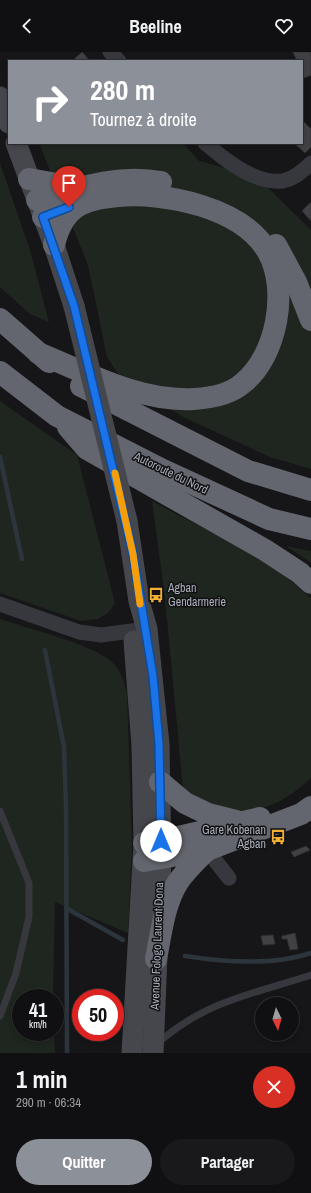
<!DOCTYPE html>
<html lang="fr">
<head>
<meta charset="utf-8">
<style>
	:root { --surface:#101012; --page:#19191b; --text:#f1f3f6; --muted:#9c9d9f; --line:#303032; --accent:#8c9099 }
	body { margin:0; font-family:"Archivo Narrow",sans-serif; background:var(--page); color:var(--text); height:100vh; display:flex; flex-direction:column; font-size:15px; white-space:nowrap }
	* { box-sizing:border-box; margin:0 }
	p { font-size:13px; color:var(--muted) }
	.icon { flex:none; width:22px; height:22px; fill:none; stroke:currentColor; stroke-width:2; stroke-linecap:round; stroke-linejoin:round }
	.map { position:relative; height:1001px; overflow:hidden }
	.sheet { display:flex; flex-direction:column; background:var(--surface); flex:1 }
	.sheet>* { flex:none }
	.banner { position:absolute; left:8px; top:8px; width:295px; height:84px; border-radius:0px; box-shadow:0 2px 6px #0003,0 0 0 1px var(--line); background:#8c9099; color:#fff; overflow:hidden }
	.needle { width:26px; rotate:175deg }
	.controls { position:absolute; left:255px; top:945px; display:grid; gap:8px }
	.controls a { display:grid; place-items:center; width:44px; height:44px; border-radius:50%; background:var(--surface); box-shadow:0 2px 6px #0003,0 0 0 1px var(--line); font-size:20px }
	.speed { position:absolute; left:12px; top:937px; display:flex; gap:8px; font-size:20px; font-weight:700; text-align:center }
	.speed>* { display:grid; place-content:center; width:52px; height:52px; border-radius:50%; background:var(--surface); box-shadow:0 2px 6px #0003,0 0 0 1px var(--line); line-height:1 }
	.speed small { font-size:10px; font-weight:400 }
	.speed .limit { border:6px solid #d22; background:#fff; color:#111 }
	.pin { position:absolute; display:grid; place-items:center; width:34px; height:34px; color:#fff; margin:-41px -17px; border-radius:50% 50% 50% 0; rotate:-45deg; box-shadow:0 0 4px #0007 }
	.pin .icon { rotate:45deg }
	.me { position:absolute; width:44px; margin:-22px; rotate:0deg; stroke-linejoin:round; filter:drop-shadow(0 0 3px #0008) }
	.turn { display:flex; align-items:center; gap:14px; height:84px; padding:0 16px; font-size:18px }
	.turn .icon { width:52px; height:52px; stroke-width:2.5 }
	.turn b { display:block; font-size:28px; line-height:34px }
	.round { display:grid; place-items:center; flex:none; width:42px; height:42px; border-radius:21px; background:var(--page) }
	.summary { display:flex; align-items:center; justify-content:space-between; height:68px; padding:0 16px }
	h1 { font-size:24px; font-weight:800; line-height:30px }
	.button { display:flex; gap:8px; margin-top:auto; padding:8px 16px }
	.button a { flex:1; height:46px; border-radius:24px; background:var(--accent); color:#fff; font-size:16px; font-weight:800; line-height:46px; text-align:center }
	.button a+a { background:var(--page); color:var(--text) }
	header { display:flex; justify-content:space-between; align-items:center; height:52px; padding:0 16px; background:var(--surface); font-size:18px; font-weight:800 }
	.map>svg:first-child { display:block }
	.green { fill:#1e261f }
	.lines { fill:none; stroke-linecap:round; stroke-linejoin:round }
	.stream { stroke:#2c353c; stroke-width:4.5 }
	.building { fill:#404145; stroke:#303034 }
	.lane { stroke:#37383d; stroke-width:7 }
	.street { stroke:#37383d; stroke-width:15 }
	.secondary { stroke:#45474d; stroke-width:21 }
	.highway { stroke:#63666e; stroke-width:22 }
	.secondary-bridge { stroke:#45474d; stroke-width:21 }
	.route-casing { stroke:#114b97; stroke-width:10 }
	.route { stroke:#1a73e8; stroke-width:7 }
	.slow { stroke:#f59e0b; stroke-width:7 }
	.labels { text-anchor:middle; stroke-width:3; stroke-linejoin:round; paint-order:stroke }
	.street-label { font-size:12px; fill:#a8adb8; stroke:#111113 }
	.poi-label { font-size:12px; fill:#a8adb8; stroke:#111113; text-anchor:start }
</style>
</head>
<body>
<header><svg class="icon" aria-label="back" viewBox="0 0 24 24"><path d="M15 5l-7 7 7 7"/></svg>Beeline<svg class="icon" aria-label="heart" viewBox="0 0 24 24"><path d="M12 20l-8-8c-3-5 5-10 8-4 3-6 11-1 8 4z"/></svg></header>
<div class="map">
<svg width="311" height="1001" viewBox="0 0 311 1001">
	<rect width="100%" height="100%" fill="#161618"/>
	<!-- green -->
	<g class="green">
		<path d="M39,91H183L199,109L256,124L311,178V417L270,405L183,365L118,322L107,305L88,213Z"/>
		<path d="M0,111L30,198L49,270L30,262L0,235Z"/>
		<path d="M0,349L77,403L115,551L108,561L98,567L81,569L0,541Z"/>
		<path d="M152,449C205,478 266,504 311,546V726C284,751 254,768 216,754C205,750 194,743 183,737L165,546Z"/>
		<path d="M286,494L311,499V511L309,509Z"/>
		<path d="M0,567C26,576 95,593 112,610C121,618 124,630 127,641L132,793L128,881L55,850L53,946H21V980H54L55,1001H0Z"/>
	</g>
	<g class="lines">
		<!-- stream -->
		<g class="stream">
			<path d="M0,405L22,507"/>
			<path d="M45,598L64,695L66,754L67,1001"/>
			<path d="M66,856L123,888"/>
			<path d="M185,904C224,910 273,914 311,901"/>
		</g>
	</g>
	<!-- building -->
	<g class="building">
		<path d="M82,0L90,9H72Z"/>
		<path d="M293,0H311V23L304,26L302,21V9H297Z"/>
		<path d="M302,68L311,77V95L305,101L294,91H302Z"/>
		<path d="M311,150V169L302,159Z"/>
		<path d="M306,794L310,798L294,805L291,800Z"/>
		<path d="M295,881L298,897L290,898L287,887H282V884Z"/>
		<path d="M273,883L275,892L263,893L261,884Z"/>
	</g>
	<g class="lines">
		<!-- lane -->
		<g class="lane">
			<path d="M0,759L29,831V865L16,921L0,964"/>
			<path d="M158,991C205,949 253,942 311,923"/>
		</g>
		<!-- street -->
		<g class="street">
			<path d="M110,0L119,9"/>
			<path d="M205,91C225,108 255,132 282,129C294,127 303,119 311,111"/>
			<path d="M0,552L79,580L101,583L147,577"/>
			<path d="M199,797L207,798L229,826"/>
		</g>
		<!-- secondary -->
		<g class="secondary">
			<path d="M0,45L9,71"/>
			<path d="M16,91L54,193L74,254"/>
			<path d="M127,469L139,549L147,577L159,692L161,806L153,1001"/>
			<path d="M132,1001L144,791L142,694L134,589"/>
		</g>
		<!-- highway -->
		<g class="highway">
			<path d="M29,127L74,135"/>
			<path d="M37,148C78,136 118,122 161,130"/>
			<path d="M43,165L76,152"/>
			<path d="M276,193L296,230L311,268"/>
			<path d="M0,267L49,310"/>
			<path d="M38,301C87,321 139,350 194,347C210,346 231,342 243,331C277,304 289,237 268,200C242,155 165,140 118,144C82,147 63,155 54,193"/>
			<path d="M0,320L57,364L163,418L269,467L311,477"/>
			<path d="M81,334L248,419L311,438"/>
			<path d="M68,375L87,397L265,498L300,521L311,531"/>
			<path d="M160,730L185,751L208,762L236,769"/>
			<path d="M144,791L161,789L260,766"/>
			<path d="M144,809L207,798L301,762L311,755"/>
			<path d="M156,907C161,882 164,852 178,830C186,818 197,808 207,798"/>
		</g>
		<!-- secondary-bridge -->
		<path class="secondary-bridge" d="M74,254L127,469"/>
	</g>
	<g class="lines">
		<defs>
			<path id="route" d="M69,155L43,165L74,254L133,502L153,624L159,692L161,789"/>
		</defs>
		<!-- route casing -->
		<use href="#route" class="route-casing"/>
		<!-- route -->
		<use href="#route" class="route"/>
		<!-- slow -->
		<path class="slow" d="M115,421L133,502L140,552"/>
	</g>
	<!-- icons -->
	<defs>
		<symbol id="bus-bare" viewBox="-9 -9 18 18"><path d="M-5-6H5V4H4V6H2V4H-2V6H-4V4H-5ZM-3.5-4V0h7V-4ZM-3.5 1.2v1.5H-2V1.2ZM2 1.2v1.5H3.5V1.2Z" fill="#f2b134" stroke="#111113" stroke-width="2.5" paint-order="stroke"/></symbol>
	</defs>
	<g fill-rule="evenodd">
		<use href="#bus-bare" x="145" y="532" width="22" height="22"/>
		<use href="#bus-bare" x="267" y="774" width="22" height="22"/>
	</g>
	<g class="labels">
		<!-- street labels -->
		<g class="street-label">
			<text transform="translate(171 421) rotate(26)" y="4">Autoroute du Nord</text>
			<text transform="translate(157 894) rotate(-88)" y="4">Avenue Fologo Laurent Dona</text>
		</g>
		<!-- poi labels -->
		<g class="poi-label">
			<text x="168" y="540">Agban<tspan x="168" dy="14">Gendarmerie</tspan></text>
			<text x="266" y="782" text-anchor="end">Gare Kobenan<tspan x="266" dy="14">Agban</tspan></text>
		</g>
	</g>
</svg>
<div class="controls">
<a><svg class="needle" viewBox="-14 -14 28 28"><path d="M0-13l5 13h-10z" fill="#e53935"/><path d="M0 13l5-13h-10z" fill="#9c9d9f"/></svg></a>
</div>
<div class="speed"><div>41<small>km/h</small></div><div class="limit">50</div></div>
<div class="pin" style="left:69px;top:155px;background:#d93025"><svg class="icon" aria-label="arrive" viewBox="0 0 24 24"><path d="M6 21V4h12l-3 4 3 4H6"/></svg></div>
<svg class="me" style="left:161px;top:789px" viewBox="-20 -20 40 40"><circle r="19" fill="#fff"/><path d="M0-13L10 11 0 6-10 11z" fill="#1a73e8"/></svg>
<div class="banner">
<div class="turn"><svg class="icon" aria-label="right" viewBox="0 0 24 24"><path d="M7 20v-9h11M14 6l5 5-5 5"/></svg><div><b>280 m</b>Tournez à droite</div></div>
</div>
</div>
<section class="sheet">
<div class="summary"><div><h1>1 min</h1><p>290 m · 06:34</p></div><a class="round" style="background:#d93025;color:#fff"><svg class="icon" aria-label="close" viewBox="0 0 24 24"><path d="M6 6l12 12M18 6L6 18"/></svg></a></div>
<div class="button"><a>Quitter</a><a>Partager</a></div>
</section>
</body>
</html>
